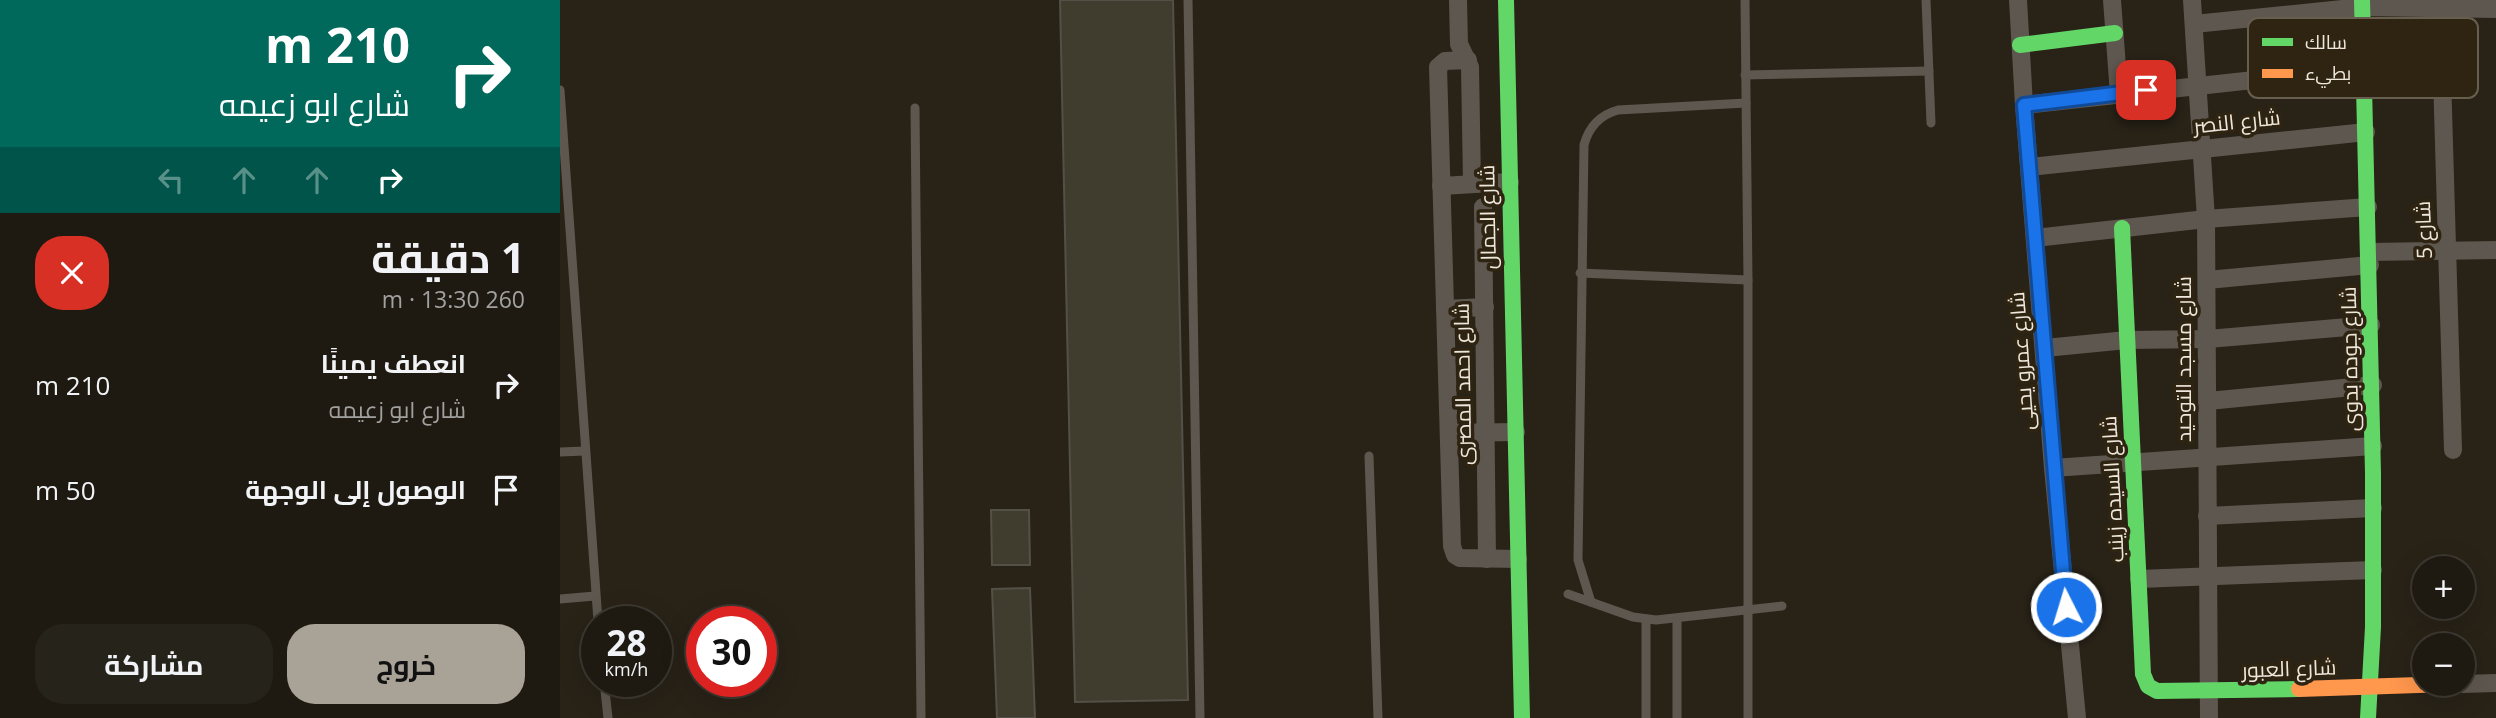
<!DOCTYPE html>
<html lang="ar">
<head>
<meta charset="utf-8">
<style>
	:root { --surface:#1e1a11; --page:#26231a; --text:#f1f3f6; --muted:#a1a19f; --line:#3c3831; --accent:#a9a296 }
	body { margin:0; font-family:"Open Sans",Cairo,sans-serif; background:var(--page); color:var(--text); direction:rtl; height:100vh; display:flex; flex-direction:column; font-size:26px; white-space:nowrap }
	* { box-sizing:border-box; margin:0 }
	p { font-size:23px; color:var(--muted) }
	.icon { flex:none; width:38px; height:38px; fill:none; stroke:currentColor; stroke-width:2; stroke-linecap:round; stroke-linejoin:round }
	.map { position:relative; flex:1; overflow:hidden; direction:ltr }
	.panel { display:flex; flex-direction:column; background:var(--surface); width:560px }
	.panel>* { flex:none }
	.top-card { background:#00695c; color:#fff; overflow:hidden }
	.buttons { position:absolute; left:1852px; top:556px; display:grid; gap:14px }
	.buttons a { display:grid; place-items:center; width:63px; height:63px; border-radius:50%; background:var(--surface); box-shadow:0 7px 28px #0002,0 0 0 2px var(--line); font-size:35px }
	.speed { position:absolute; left:21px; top:606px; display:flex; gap:14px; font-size:35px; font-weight:700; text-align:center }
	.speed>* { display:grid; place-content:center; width:91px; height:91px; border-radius:50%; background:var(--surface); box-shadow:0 7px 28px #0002,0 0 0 2px var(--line); line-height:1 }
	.speed small { font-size:18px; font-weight:400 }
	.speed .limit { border:10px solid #d22; background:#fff; color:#111 }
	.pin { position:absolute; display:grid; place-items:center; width:60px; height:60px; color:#fff; margin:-30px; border-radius:14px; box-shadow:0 4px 10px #0006 }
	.me { position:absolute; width:77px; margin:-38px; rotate:355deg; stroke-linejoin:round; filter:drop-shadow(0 0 5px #0008) }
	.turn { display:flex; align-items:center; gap:24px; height:147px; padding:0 35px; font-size:32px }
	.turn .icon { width:91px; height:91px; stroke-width:2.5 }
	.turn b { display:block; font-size:49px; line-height:60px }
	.lanes { display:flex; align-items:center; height:66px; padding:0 35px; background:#0003; justify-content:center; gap:35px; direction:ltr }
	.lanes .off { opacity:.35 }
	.round { display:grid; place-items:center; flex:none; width:74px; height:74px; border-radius:28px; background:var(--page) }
	.head { display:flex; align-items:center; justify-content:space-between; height:119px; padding:0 35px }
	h1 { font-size:42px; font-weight:700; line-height:52px }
	.action { display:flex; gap:14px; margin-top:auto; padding:14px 35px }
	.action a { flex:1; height:80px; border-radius:28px; background:var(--accent); color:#111; font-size:28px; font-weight:700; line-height:80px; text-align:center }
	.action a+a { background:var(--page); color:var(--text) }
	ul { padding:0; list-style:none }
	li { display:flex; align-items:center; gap:21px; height:105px; padding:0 35px }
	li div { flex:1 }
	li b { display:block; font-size:26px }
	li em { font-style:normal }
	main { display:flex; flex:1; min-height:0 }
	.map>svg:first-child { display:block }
	.building { fill:#413d2e; stroke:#535047; stroke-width:2 }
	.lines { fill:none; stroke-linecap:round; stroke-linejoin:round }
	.lane { stroke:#5e574f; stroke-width:9 }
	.street { stroke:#5e574f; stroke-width:18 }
	.fast { stroke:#63d668; stroke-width:16 }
	.slow { stroke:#ff974d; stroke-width:16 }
	.route-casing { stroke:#114b97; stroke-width:18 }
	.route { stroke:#1a73e8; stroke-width:12 }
	.labels { text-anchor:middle; stroke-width:7; stroke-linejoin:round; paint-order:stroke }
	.street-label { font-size:21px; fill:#eee7db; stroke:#2e2411 }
	.key { fill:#2e2411; stroke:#685e4e; stroke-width:2 }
	.key-label { font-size:19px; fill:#eee7db }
</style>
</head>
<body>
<main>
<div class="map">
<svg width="1936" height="718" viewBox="0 0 1936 718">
	<rect width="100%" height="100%" fill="#282217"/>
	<!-- building -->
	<g class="building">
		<path d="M500,0H613L628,700L515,702Z"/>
		<path d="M431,510H469L470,565H432Z"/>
		<path d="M470,588L475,718H437L432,589Z"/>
	</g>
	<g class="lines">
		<!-- lane -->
		<g class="lane">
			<path d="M628,0L640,718"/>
			<path d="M1185,0L1188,280V718"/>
			<path d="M1366,0L1371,123"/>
			<path d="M1185,75L1369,71"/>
			<path d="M0,90L38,621"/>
			<path d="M355,108L361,718"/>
			<path d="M1020,273L1188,280"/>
			<path d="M0,452L25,451"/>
			<path d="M809,456L818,718"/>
			<path d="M1008,594L1073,617L1096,620L1222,606"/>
			<path d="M0,599L35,596"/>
			<path d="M1031,602L1018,560L1024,145C1029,126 1040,115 1058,110L1186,103"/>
			<path d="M1086,619V718"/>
			<path d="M44,681L48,718"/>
			<path d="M1117,718V618"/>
		</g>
		<!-- street -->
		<g class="street">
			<path d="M898,0L899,44L910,67L912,183"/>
			<path d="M1458,0L1464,105L1493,468L1517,718"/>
			<path d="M1552,0L1559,94"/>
			<path d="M1632,0L1646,219L1649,718"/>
			<path d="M1880,8L1893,450"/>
			<path d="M1634,24L1802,7L1936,9"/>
			<path d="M908,60L885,61L878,67L892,546L895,555L900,558L958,559"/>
			<path d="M1464,105L1804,68"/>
			<path d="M1470,167L1806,132"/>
			<path d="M881,186L950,182"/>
			<path d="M923,207L927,559"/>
			<path d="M1475,238L1646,219L1808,207"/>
			<path d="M1809,252L1936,250"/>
			<path d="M1647,280L1810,265"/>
			<path d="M885,309L925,307"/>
			<path d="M1485,348L1567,340L1648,339L1811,325"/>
			<path d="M1648,401L1813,385"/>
			<path d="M889,433L956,432"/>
			<path d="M1493,468L1813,446"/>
			<path d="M1647,516L1813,508"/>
			<path d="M1579,579L1813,570"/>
			<path d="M1902,684L1936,683"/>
		</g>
		<!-- fast -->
		<g class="fast">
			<path d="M946,0L962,718"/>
			<path d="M1802,0L1813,473V627L1808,718"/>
			<path d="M1460,45L1555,33"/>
			<path d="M1562,228L1583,674L1588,686L1597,691L1739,689"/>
		</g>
		<!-- slow -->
		<path class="slow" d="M1739,689L1888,684"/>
	</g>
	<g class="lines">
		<defs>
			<path id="route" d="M1506,607L1464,105L1586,90"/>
		</defs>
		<!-- route casing -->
		<use href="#route" class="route-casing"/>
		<!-- route -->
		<use href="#route" class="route"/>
	</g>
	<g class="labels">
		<!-- street labels -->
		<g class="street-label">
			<text transform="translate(1677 122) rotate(-6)" y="7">شارع النصر</text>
			<text transform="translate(928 217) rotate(-91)" y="7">شارع الجمال</text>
			<text transform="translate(1864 230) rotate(-92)" y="7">شارع 5</text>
			<text transform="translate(1624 359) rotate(-90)" y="7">شارع مسجد التوحيد</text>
			<text transform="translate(1790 359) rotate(-91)" y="7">شارع جوده بدوى</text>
			<text transform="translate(1462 361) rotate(-94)" y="7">شارع عمرو يحيى</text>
			<text transform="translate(903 384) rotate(-91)" y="7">شارع احمد المصرى</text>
			<text transform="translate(1553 489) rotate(-93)" y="7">شارع السيده زينب</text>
			<text transform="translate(1729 669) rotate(-2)" y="7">شارع العبور</text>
		</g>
	</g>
	<!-- legend -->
	<rect x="1688" y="18" width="230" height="80" rx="10" class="key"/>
	<rect x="1702" y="38" width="31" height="8" fill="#63d668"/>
	<rect x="1702" y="69" width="31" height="9" fill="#ff974d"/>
	<g class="key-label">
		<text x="1745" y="49">سالك</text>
		<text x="1745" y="80">بطيء</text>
	</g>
</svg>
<div class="buttons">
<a>+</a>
<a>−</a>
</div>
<div class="speed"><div>28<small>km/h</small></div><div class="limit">30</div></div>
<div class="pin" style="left:1586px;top:90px;background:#d93025"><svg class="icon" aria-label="arrive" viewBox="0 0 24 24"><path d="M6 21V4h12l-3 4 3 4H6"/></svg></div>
<svg class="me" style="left:1506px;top:607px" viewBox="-20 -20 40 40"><circle r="17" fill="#1a73e8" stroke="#fff" stroke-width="3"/><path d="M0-11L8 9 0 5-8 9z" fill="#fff"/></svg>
</div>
<section class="panel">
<div class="top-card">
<div class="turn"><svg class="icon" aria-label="right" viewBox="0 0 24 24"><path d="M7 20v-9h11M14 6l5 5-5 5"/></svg><div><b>210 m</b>شارع ابو زعيمه</div></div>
<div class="lanes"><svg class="icon off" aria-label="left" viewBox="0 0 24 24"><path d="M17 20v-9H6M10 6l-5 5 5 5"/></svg><svg class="icon off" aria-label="ahead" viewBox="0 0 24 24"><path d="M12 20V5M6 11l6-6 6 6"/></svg><svg class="icon off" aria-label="ahead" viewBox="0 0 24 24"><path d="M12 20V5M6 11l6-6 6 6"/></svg><svg class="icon" aria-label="right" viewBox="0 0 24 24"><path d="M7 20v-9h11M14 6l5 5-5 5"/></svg></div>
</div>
<div class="head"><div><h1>1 دقيقة</h1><p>260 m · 13:30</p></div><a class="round" style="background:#d93025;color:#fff"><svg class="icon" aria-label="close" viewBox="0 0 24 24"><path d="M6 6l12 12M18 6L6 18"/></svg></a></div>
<ul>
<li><svg class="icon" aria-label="right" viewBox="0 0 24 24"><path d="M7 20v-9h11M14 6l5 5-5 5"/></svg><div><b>انعطف يمينًا</b><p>شارع ابو زعيمه</p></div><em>210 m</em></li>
<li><svg class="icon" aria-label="arrive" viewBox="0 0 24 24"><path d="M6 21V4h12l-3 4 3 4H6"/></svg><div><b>الوصول إلى الوجهة</b></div><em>50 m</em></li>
</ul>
<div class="action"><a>خروج</a><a>مشاركة</a></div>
</section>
</main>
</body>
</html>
